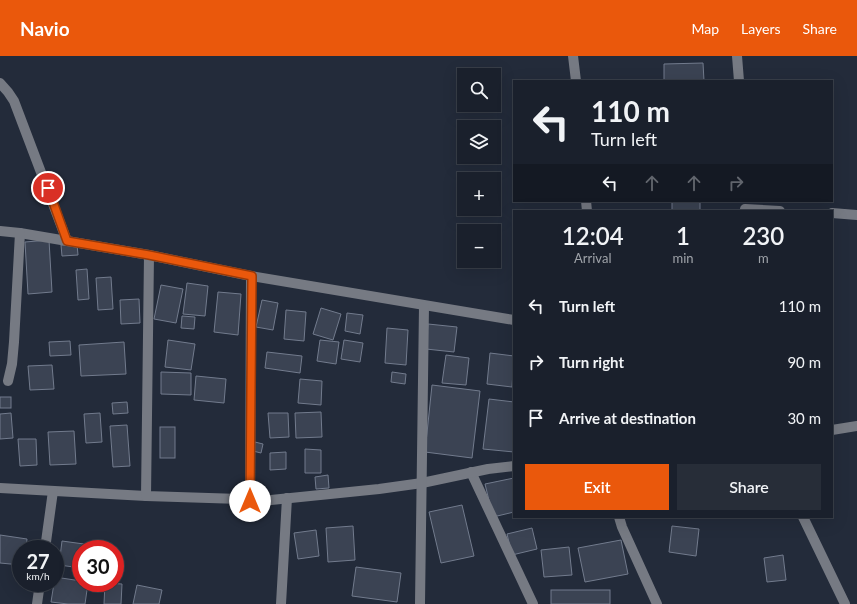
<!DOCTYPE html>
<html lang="en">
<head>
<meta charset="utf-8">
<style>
	:root { --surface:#1a202c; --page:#272d38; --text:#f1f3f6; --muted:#9fa3a9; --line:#383e48; --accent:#ea580c }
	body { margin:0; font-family:Lato,sans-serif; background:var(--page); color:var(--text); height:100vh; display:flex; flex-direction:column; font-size:15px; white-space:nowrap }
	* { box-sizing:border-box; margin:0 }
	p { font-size:13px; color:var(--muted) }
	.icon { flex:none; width:22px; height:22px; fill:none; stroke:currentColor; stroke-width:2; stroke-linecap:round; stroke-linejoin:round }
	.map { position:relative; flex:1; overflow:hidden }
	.panel { position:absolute; left:513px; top:154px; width:320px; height:308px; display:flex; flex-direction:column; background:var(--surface); border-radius:0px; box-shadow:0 4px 16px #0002,0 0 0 1px var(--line) }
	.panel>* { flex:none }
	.top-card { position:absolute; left:513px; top:24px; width:320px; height:122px; border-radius:0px; box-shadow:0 4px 16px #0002,0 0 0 1px var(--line); background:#1a202c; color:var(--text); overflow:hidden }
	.tools { position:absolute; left:457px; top:12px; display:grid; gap:8px }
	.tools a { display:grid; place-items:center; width:44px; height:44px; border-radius:0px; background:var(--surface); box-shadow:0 4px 16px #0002,0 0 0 1px var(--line); font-size:20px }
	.speed { position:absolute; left:12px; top:484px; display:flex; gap:8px; font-size:20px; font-weight:700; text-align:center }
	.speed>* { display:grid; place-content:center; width:52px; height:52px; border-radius:50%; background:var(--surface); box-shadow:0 4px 16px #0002,0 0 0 1px var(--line); line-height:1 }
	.speed small { font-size:10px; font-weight:400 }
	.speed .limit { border:6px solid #d22; background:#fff; color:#111 }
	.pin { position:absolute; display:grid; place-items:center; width:34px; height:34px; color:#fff; margin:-17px; border:2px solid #fff; border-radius:50%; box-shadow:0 1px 4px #0007 }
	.me { position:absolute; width:44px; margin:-22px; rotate:0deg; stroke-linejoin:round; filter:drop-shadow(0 0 3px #0008) }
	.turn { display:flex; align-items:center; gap:14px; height:84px; padding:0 12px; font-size:18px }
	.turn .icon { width:52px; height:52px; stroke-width:2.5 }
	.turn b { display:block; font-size:28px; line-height:34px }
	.lanes { display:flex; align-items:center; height:38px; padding:0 12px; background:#0003; justify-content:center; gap:20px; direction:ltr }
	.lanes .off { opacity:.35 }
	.eta { display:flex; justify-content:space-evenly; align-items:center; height:68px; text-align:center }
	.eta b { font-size:24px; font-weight:600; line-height:28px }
	.button { display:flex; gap:8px; margin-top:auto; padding:8px 12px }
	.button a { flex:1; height:46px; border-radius:0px; background:var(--accent); color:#fff; font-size:16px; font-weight:600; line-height:46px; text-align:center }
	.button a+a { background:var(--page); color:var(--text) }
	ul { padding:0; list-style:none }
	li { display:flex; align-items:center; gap:12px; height:56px; padding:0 12px }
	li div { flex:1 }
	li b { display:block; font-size:15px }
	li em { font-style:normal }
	header { display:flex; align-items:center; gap:24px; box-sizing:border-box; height:56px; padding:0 20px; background:var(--accent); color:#fff }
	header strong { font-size:19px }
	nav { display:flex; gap:22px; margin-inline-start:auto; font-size:14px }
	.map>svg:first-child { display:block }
	.building { fill:#3b4353; stroke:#727b8d }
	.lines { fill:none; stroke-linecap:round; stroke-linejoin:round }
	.minor { stroke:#767a83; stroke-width:10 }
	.route-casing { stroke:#983908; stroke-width:10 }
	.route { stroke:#ea580c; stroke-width:7 }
</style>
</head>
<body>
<header>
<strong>Navio</strong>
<nav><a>Map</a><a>Layers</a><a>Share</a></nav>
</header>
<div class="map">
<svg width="857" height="548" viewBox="0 0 857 548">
	<rect width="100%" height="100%" fill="#232b3a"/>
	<!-- building -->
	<g class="building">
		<path d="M703,7L704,25H664V8Z"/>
		<rect x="672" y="145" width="28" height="10"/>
		<path d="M49,184L52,236L28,238L25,186Z"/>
		<path d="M77,188L78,199L62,200L61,189Z"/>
		<path d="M87,213L89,243L78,244L76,214Z"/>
		<path d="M111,221L113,253L98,254L96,222Z"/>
		<path d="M187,227L208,230L205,260L183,258Z"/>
		<path d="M161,229L183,233L176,267L154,263Z"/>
		<path d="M218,236L241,238L238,279L214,276Z"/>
		<path d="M139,243L140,267L121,268L120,244Z"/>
		<path d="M262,244L278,247L273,274L256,271Z"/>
		<path d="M321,252L341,258L333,284L313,278Z"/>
		<path d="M286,254L306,256L304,285L284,283Z"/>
		<path d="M347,257L363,259L360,278L345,275Z"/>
		<path d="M182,260L195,261L194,273L181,272Z"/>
		<path d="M428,268L457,271L454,296L426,293Z"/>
		<path d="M387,272L408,274L406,309L385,307Z"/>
		<path d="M168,284L195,288L191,314L165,311Z"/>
		<path d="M320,284L339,286L336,308L317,305Z"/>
		<path d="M344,284L363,287L360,306L341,303Z"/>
		<path d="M70,285L71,299L50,300L49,286Z"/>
		<path d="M124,286L126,318L81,320L79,289Z"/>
		<path d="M267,296L302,300L300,317L265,312Z"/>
		<path d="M490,297L514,300L512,331L487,328Z"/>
		<path d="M446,299L469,302L466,329L442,327Z"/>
		<path d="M52,309L54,333L30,334L28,310Z"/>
		<path d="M161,316L191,317V339L161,338Z"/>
		<path d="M392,316L406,318L405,328L391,326Z"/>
		<path d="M196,320L226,323L224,347L194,344Z"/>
		<path d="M300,323L322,325L321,349L298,347Z"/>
		<path d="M432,329L480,335L472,402L425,396Z"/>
		<rect x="0" y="341" width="11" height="11"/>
		<path d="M489,343L514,346V396L483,393Z"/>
		<path d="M127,346L128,357L113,358L112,347Z"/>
		<path d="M321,356L322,381L296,382L295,357Z"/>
		<path d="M11,357L13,382L0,383V358Z"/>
		<path d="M100,357L102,386L86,387L84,358Z"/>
		<path d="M268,357H288L289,381L270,382Z"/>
		<path d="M127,369L130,410L113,411L110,370Z"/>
		<rect x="160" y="371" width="15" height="31"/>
		<path d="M74,375L76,408L50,409L48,376Z"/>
		<path d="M18,383H36L37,409L20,410Z"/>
		<path d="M255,386L263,388L261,397L253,395Z"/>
		<path d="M305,393L321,394V417H305Z"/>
		<path d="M286,396V413L270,414V397Z"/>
		<path d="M328,419L329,432L316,433L315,421Z"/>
		<path d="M514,422V456L493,461L485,428Z"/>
		<path d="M462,449L474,500L441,507L429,456Z"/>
		<path d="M353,470L355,504L328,506L326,472Z"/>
		<path d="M672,470L699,473L696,500L669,496Z"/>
		<path d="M532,472L537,493L512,499L507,478Z"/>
		<path d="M316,474L319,500L298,503L294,477Z"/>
		<path d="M0,479L27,483L26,493H21V509L0,507Z"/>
		<path d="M621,484L628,518L585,526L578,492Z"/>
		<path d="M62,485L91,489V493H81V512L59,509Z"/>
		<path d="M569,491L572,519L544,521L541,494Z"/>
		<path d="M783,499L786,524L767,526L764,502Z"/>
		<path d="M356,511L401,517L397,546L352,540Z"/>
		<path d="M55,521L81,525V527H88L85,548H68L51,546Z"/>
		<path d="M105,527L122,528L121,548H104Z"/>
		<path d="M137,529L162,534L159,548H133Z"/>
		<rect x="551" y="534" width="59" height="14"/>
	</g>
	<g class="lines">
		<!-- minor -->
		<g class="minor">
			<path d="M573,0L576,25"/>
			<path d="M737,0L739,25"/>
			<path d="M0,27L8,36L14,45L67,185"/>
			<path d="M586,145L587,155"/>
			<path d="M745,153L780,155"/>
			<path d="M832,157L857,159"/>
			<path d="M0,175L20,177L149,199L251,220L514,264"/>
			<path d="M8,325L12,308L14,286L20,177"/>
			<path d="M832,374L857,370"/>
			<path d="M471,416L533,548"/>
			<path d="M0,432L146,440L271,444L379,433L422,427L488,413L514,410"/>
			<path d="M146,440L149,199"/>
			<path d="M250,445L251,220"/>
			<path d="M619,461L622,471L657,548"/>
			<path d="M803,461L845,548"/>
			<path d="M45,493L53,435"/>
			<path d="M37,548L40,527"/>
			<path d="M281,548L287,442"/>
			<path d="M420,548L424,250"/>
		</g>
	</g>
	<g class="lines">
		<defs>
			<path id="route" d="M48,132L67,185L149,199L252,220L250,445"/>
		</defs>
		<!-- route casing -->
		<use href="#route" class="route-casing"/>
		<!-- route -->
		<use href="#route" class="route"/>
	</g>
</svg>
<div class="tools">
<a><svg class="icon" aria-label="search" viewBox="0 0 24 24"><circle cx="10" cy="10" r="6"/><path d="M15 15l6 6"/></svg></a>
<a><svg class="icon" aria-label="layers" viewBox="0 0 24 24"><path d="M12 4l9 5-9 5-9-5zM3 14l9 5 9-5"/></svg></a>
<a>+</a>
<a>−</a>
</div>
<div class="speed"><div>27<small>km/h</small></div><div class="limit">30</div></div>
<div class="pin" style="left:48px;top:132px;background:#d93025"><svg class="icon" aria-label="arrive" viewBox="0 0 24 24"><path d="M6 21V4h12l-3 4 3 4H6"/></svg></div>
<svg class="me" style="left:250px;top:445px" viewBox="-20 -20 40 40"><circle r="19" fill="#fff"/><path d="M0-13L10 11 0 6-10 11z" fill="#ea580c"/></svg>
<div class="top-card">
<div class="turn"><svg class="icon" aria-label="left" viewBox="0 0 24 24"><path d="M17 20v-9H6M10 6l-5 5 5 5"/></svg><div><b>110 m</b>Turn left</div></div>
<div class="lanes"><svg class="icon" aria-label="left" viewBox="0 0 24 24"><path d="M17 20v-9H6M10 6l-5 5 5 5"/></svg><svg class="icon off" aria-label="ahead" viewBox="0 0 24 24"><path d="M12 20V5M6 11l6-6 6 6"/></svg><svg class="icon off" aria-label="ahead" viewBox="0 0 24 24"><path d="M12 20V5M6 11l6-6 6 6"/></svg><svg class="icon off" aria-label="right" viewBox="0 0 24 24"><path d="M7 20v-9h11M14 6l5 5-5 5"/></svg></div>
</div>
<section class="panel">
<div class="eta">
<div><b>12:04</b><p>Arrival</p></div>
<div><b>1</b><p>min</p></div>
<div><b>230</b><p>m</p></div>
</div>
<ul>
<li><svg class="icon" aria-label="left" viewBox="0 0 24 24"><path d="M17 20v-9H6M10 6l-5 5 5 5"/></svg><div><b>Turn left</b></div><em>110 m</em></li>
<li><svg class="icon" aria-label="right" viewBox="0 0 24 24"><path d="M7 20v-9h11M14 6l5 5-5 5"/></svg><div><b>Turn right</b></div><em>90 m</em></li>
<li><svg class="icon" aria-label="arrive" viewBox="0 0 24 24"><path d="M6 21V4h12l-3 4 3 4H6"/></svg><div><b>Arrive at destination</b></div><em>30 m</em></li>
</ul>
<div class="button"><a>Exit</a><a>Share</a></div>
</section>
</div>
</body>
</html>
